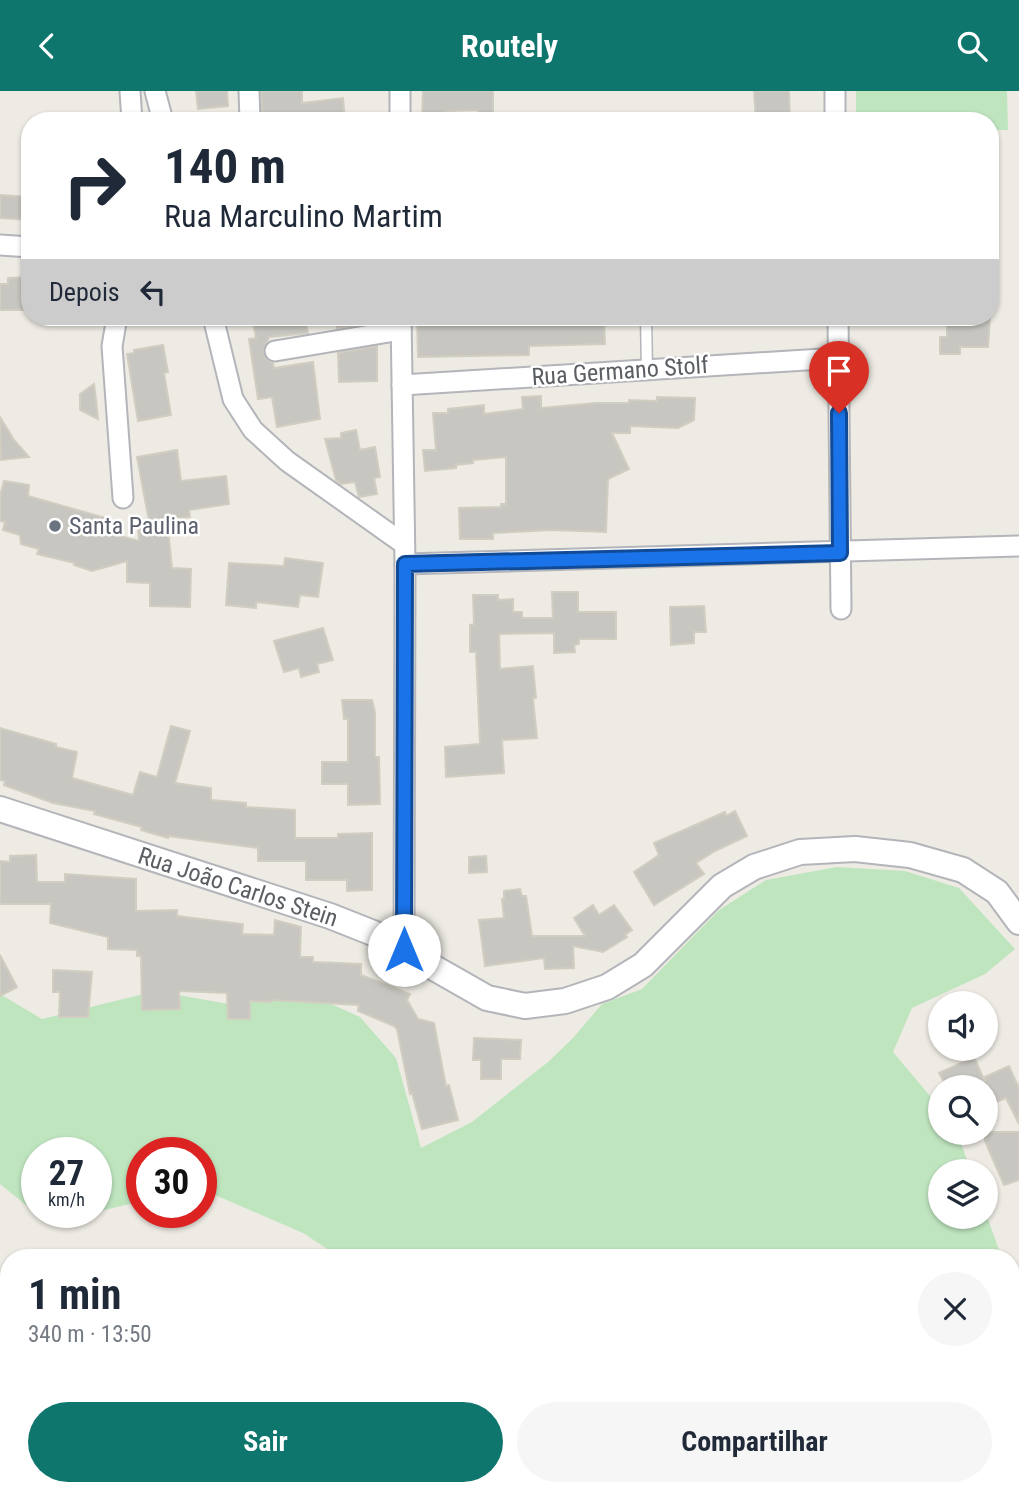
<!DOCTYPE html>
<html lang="pt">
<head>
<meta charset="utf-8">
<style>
	:root { --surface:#fff; --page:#f6f6f7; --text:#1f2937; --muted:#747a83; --accent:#0f766e }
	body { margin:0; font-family:"Roboto Condensed",sans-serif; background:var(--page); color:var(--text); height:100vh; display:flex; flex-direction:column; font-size:26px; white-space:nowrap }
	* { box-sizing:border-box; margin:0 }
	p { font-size:23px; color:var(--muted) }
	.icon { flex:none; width:38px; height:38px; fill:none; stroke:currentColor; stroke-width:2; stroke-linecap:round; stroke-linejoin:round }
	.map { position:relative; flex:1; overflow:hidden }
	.sheet { position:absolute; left:0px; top:1158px; width:1020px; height:247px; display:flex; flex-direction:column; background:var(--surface); border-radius:28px 28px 0 0; box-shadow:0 2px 5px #0004 }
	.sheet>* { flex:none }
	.hud { position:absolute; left:21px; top:21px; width:978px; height:214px; border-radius:28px; box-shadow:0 2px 5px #0004; background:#fff; color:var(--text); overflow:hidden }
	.tools { position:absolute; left:928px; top:900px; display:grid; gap:14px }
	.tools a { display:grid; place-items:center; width:70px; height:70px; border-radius:50%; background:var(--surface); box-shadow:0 2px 5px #0004; font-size:35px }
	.speed { position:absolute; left:21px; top:1046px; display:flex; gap:14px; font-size:35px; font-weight:700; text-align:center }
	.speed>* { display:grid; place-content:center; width:91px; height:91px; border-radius:50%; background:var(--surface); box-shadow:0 2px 5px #0004; line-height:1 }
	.speed small { font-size:18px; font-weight:400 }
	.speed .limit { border:10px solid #d22; background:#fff; color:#111 }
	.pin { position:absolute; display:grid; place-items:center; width:60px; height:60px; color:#fff; margin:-72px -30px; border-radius:50% 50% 50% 0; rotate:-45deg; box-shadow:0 0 7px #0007 }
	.pin .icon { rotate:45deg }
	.me { position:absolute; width:77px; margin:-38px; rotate:0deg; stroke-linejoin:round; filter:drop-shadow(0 0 5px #0008) }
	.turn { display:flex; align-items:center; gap:24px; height:147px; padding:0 28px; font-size:32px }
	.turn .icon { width:91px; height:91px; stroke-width:2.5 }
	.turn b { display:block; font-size:49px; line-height:60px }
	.then { display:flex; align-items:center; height:66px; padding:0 28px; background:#0003; gap:14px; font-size:26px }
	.round { display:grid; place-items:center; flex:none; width:74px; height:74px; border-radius:37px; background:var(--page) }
	.summary { display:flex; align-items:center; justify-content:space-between; height:119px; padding:0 28px }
	h1 { font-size:42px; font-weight:700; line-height:52px }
	.action { display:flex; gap:14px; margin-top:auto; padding:14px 28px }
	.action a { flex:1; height:80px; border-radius:42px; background:var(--accent); color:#fff; font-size:28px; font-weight:700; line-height:80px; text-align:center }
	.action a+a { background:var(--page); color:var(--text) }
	header { display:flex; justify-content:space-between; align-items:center; height:91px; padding:0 28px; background:var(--accent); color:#fff; font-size:32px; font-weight:700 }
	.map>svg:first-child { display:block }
	.green { fill:#bfe5bf }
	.building { fill:#c8c6c0; stroke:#d2cdc1; stroke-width:2 }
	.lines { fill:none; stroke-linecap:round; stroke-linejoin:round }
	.service-casing { stroke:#b3b5ba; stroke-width:13 }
	.minor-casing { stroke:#b3b5ba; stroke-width:23 }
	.tertiary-casing { stroke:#b3b5ba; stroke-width:28 }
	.service { stroke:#fff; stroke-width:10 }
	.minor { stroke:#fff; stroke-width:19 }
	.tertiary { stroke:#fff; stroke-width:24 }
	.route-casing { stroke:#114b97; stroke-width:18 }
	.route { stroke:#1a73e8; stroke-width:12 }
	.worship-dot { fill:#6b7280; stroke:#fff; stroke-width:2.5 }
	.labels { text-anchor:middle; stroke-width:5; stroke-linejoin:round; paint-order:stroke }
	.street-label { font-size:24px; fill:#5b5f63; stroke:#fff }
	.worship-label { font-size:24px; fill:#5b616d; stroke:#fff; text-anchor:start }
</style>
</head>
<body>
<header><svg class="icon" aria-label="back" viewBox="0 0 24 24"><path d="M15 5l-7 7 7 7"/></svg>Routely<svg class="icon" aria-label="search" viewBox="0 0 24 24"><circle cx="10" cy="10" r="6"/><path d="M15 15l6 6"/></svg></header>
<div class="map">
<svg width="1019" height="1404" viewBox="0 0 1019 1404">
	<rect width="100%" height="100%" fill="#edebe3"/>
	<!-- green -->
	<g class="green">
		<path d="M856,0H1007L1008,39H991L990,30H856Z"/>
		<path d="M837,776L905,780L959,797L1015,858L985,883L912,917L893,961L940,1017V1041H957L971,1080H940V1125H985V1120L1002,1167H341L303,1142L201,1098V1062H142V1110L96,1121V1062H37V1122H92L48,1132L0,1093V903L42,928L156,900L234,914L307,902L360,926L396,967L421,1057L472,1031L548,971L573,947L602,913L642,898L719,819L766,789Z"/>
		<path d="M1012,1192L1019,1213V1404H20L79,1397L138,1396H1012Z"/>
	</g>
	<!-- building -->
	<g class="building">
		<path d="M196,0H227L228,15L198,18Z"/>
		<path d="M261,0H302V12L343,7L345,30H268V24H262Z"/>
		<path d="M423,0H493V30H478V19L445,20V30H422Z"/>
		<path d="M754,0H789L790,30H756Z"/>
		<path d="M0,104L30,106V129L0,127Z"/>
		<path d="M30,186V219H0V193H8V187Z"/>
		<path d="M252,226H305L308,242L269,246L263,261L266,268L273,272L274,277L313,271L320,328L277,336L272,306L258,308L249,248L256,247Z"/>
		<path d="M337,226H377V231L337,237Z"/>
		<path d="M417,226H604L605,253L529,255V264L418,266Z"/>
		<path d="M947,226H990L988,256H960V263H940V246H947Z"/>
		<path d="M163,254L168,281L164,282L171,324L138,330L127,263L134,262V259Z"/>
		<path d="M377,255V290L339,291L338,262Z"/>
		<path d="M94,293L96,309L98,328L80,319V303Z"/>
		<path d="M541,305V317L596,312H629V309L657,310V306L695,307L694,329L678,337L630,335V342H612L629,378L608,388L606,441L552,439L493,442V448H460L459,417L501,416V413H506V366L473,369V372L456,374V377L425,380L423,359H436L433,322H448V318L484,314V323L523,318L522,306Z"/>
		<path d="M0,326L14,349L29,366L1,369Z"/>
		<path d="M356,339L360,359L375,356L380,386L374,387L377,403L359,406L355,391L341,393L336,389L325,348L341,347V342Z"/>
		<path d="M177,359L181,390L226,385L229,413L189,419L190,426L167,428L172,477L191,478L190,516L150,515V492L127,491V470L92,480L74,474L75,472L37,463L39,458L21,453L20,444L3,439L5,431L0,430V405L4,390L29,394L28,405L109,428L105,441L139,450L138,432L149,430L137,366Z"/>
		<path d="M285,467L323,472L318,506L300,504L298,516L256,511V517L226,514L229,472L284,475Z"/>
		<path d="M552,501H578V521H616V548H579V553L574,554L575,561L554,562V542L499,543L500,578L533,575L536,607H533L537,647L502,649L504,682L446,686L445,656L480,653L476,561H470V534L474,533L473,504H498V509L513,508V521H522V527H553Z"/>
		<path d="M704,515L706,541H694V552L671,554L670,516Z"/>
		<path d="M323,537L333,569L317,573L319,581L301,586L299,577L284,581L274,550Z"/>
		<path d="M342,609H372L375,621V666H379L380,713L348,714V693H322V671H348V628H344Z"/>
		<path d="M171,635L190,640L175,692L211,697V709L246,712V716L295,719V747H338V743L372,742V799L347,800V789H306V770H258V757L168,745V747L141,739L142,736L94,723L95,720L53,712L4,694L5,690L0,689V637L56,653V656L77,661L72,687L133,704L140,681L157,686Z"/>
		<path d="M735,720L747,745L715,760L696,772L704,783L654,814L634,781L659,764L654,752L725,721L726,725Z"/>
		<path d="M36,764L37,791H65V783L136,788V820L177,819V825L243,833L242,843L274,844L275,829L301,836L300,866H313V871L361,873V884L410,903L407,909L418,928L434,932L446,995L449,994L458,1029L422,1038L412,1002L410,1003L397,938L394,935L358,920L359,914L271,909V911L250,910V928H228L227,902L179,900L180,918L142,919L141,865H137V859L108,858V846L50,832L51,813H0V770L10,771V765Z"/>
		<path d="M486,765L487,781L469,782V766Z"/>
		<path d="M520,798L522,805H526L532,845H585L574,827L593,814L599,824L614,814L632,839L625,844L627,846L603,861L573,855L574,877L545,878L544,867L485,875L479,829L504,827L502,808H504V800Z"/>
		<path d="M0,864L17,896L0,905Z"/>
		<path d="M53,879L92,881L88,926H59L60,901H53Z"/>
		<path d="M474,947L521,949L520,968H501V988H481V969H473Z"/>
		<path d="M974,966L985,991V986L1009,975L1019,997V1033L1006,1007L985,1016V996H947L939,982Z"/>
		<path d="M985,1041H1019V1089L1004,1094L985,1050Z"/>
	</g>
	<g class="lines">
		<defs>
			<path id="service" d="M646,226L647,279"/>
			<g id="minor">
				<path d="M130,0L132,30"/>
				<path d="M155,0L163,30"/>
				<path d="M249,0L250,30"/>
				<path d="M835,0V30"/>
				<path d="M400,30V0"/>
				<path d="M0,154L30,156"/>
				<path d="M117,226L112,255L123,407"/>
				<path d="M213,226L233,308L253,339L287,370L404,453"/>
				<path d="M401,226L405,473L404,859"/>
				<path d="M838,226L841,518"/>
				<path d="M275,260L401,239"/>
				<path d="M402,294L838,267"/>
				<path d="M405,473L1019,455"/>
			</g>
			<path id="tertiary" d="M0,718L330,825L373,842L487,907L525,915L565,910L607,896L643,874L722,795L754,776L800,761L855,758L910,764L963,779L997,801L1019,831"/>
		</defs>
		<!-- service casing -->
		<use href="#service" class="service-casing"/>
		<!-- minor casing -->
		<use href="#minor" class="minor-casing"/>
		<!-- tertiary casing -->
		<use href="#tertiary" class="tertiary-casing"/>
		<!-- service -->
		<use href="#service" class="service"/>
		<!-- minor -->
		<use href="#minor" class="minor"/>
		<!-- tertiary -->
		<use href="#tertiary" class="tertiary"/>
	</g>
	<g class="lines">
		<defs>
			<path id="route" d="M404,859L405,473L840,462L839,322"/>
		</defs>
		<!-- route casing -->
		<use href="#route" class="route-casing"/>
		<!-- route -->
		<use href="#route" class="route"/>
	</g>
	<!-- markers -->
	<circle class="worship-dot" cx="55" cy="435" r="7"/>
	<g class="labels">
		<!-- street labels -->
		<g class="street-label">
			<text transform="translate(620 280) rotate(-4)" y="8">Rua Germano Stolf</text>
			<text transform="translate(238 796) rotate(18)" y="8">Rua João Carlos Stein</text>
		</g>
		<!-- worship labels -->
		<g class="worship-label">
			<text x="69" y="443">Santa Paulina</text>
		</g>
	</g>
</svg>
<div class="tools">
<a><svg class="icon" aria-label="sound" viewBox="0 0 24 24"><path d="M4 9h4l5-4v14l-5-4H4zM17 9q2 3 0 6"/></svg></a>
<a><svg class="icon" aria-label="search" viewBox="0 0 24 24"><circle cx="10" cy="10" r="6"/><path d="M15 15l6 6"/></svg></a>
<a><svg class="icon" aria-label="layers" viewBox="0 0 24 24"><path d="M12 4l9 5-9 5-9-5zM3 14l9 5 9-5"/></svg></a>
</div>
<div class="speed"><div>27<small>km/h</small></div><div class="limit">30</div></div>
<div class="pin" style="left:839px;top:322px;background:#d93025"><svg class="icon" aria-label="arrive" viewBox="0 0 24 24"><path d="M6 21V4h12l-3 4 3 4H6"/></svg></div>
<svg class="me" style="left:404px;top:859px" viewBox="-20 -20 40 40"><circle r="19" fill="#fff"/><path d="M0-13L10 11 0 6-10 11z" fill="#1a73e8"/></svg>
<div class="hud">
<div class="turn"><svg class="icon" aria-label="right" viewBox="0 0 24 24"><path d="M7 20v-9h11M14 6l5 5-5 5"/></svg><div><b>140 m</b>Rua Marculino Martim</div></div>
<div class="then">Depois<svg class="icon" aria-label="left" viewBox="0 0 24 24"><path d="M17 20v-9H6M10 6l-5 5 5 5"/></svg></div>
</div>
<section class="sheet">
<div class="summary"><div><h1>1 min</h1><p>340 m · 13:50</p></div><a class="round"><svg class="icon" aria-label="close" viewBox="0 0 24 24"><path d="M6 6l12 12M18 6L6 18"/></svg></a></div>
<div class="action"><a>Sair</a><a>Compartilhar</a></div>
</section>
</div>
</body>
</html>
